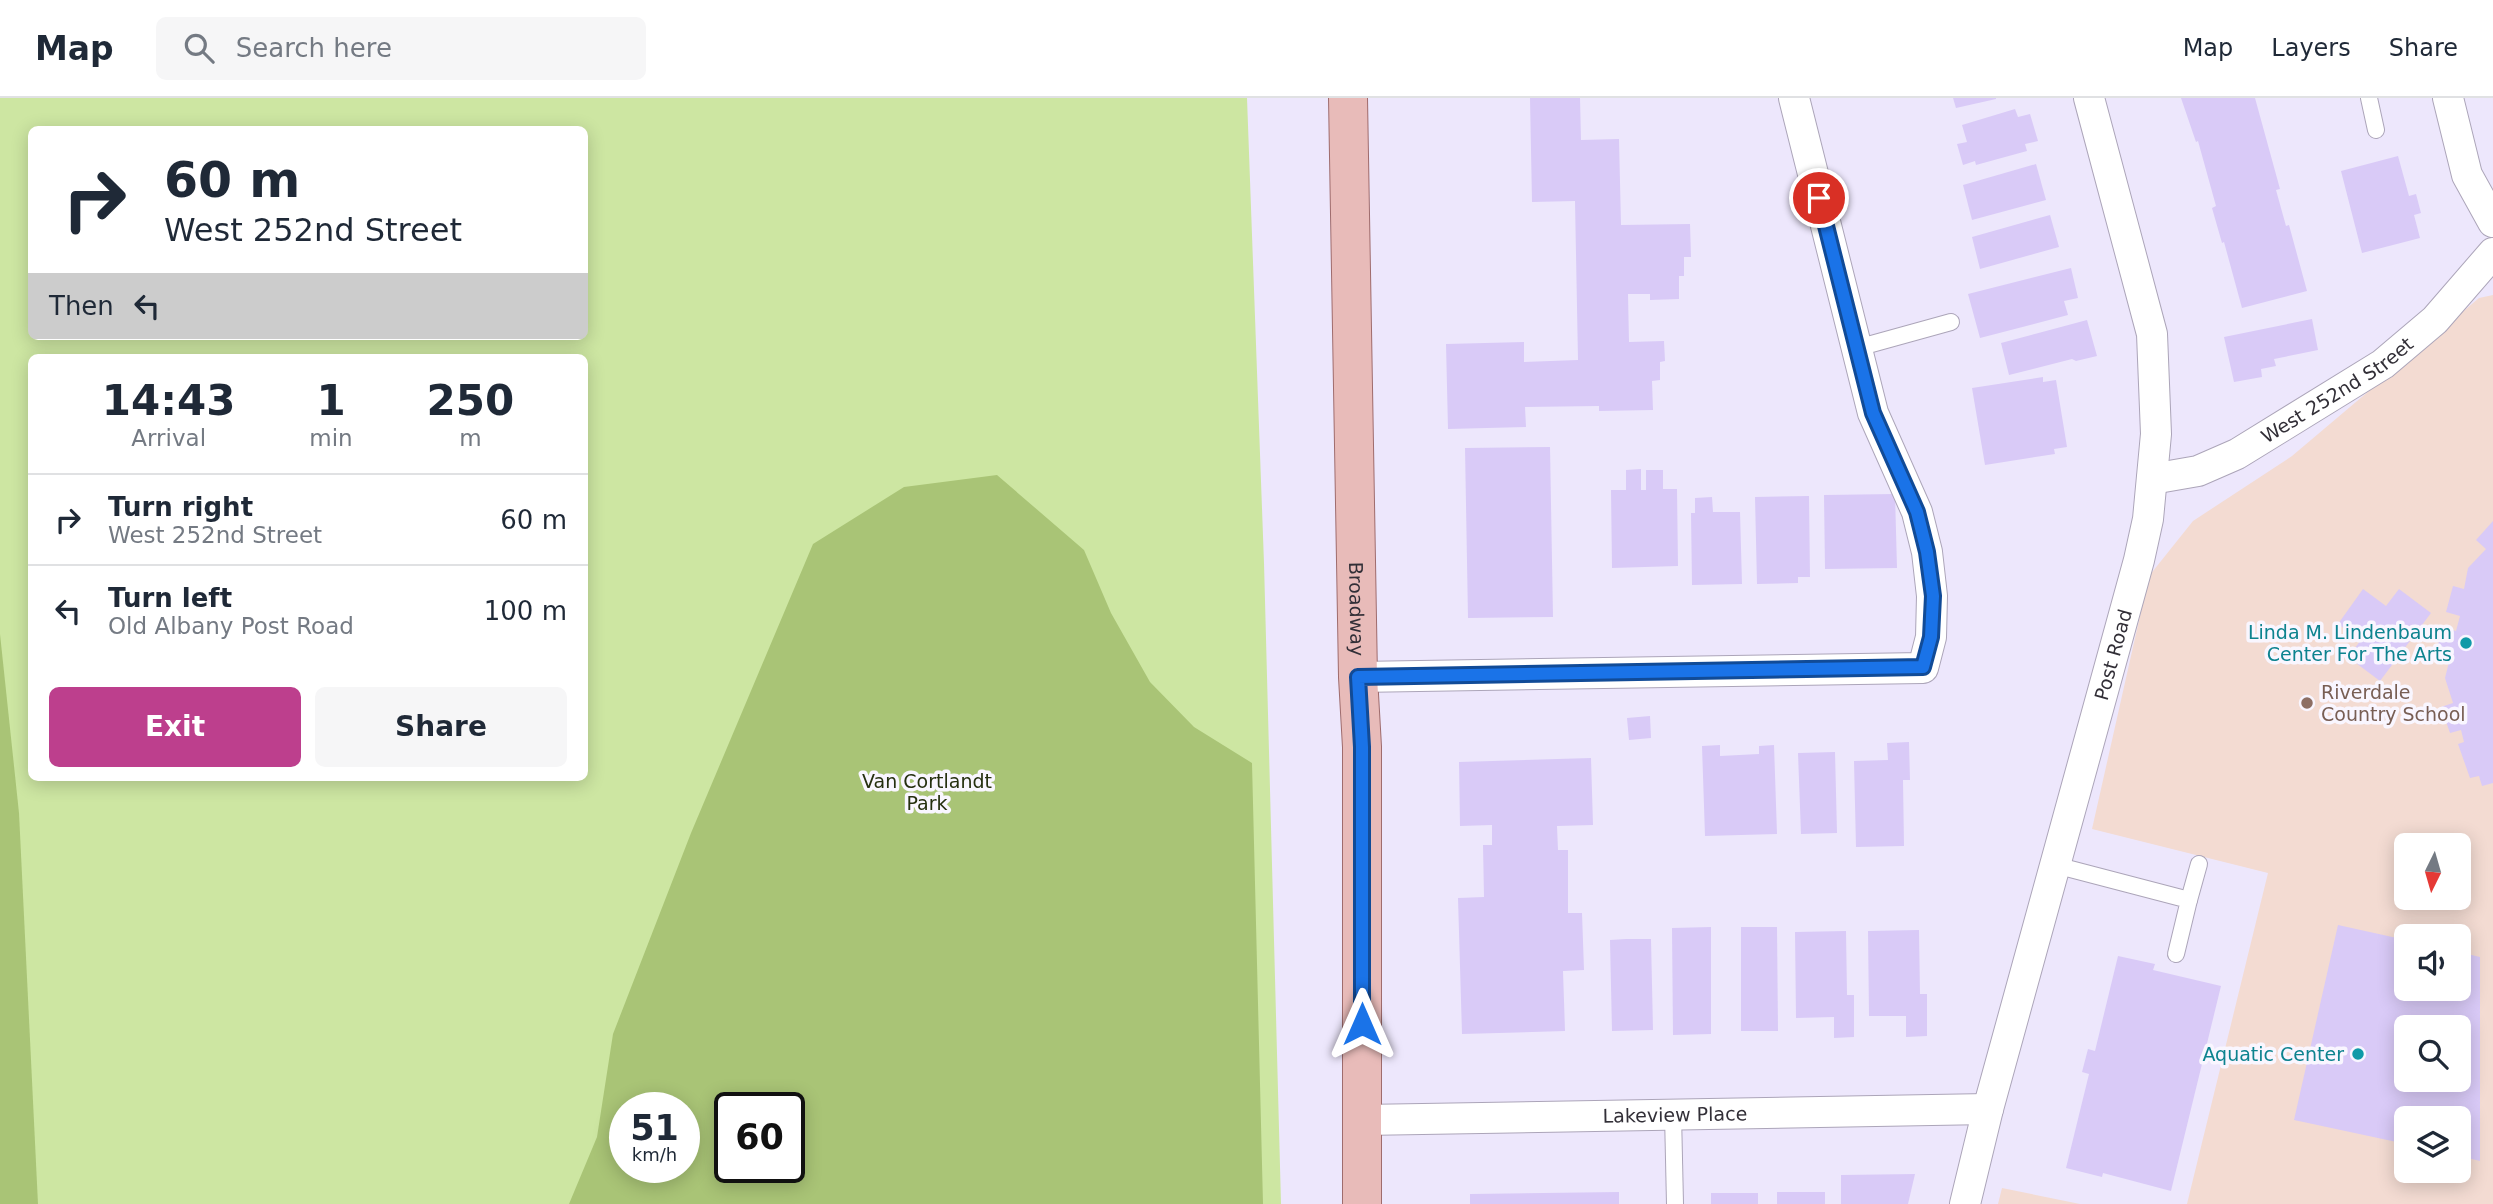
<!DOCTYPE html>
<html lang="en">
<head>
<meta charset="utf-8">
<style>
	:root { --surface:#fff; --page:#f6f6f7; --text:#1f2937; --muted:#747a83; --line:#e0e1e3; --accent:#bd3f8d }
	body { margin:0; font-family:"DejaVu Sans",sans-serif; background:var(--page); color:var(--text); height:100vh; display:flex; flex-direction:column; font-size:26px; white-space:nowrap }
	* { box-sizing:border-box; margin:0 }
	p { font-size:23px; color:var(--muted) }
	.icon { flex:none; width:38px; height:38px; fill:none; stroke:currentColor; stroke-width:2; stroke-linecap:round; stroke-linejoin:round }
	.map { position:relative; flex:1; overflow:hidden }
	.panel { position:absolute; left:28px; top:256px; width:560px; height:427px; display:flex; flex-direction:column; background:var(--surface); border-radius:10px; box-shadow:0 4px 18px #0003 }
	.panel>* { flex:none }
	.hud { position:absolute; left:28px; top:28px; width:560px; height:214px; border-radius:10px; box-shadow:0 4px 18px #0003; background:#fff; color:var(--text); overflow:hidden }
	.needle { width:46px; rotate:185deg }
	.fabs { position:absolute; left:2394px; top:735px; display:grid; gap:14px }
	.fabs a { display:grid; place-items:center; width:77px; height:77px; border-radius:10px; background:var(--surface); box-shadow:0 4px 18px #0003; font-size:35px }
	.speed { position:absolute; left:609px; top:994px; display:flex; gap:14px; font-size:35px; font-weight:700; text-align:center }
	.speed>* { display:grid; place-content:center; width:91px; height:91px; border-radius:50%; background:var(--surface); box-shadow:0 4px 18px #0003; line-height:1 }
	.speed small { font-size:18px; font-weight:400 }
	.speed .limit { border:4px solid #111; border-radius:10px; background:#fff; color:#111 }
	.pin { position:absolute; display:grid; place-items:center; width:60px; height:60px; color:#fff; margin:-30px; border:4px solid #fff; border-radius:50%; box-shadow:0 2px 7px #0007 }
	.me { position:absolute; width:77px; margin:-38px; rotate:0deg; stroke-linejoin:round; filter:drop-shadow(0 0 5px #0008) }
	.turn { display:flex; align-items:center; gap:24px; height:147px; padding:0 21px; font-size:32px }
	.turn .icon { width:91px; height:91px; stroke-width:2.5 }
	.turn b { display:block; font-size:49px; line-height:60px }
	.then { display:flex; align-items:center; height:66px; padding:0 21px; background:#0003; gap:14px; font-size:26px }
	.eta { display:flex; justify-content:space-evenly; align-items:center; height:119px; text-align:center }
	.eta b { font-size:42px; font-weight:800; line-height:49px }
	.primary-button { display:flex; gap:14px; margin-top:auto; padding:14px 21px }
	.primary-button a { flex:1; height:80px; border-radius:10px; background:var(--accent); color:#fff; font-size:28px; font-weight:800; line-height:80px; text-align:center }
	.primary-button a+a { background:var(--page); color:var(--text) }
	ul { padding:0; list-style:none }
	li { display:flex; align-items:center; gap:21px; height:91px; padding:0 21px; border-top:2px solid var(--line) }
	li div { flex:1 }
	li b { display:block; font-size:26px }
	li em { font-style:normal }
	header { display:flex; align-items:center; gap:42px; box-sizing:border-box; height:98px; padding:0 35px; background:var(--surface); border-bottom:2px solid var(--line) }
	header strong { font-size:33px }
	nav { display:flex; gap:38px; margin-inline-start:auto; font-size:24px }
	.search { width:490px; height:63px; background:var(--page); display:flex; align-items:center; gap:18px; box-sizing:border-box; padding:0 24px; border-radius:10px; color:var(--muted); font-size:26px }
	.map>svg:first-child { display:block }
	.education { fill:#f3dbd2; fill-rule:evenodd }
	.green { fill:#cde6a2; fill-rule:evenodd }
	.forest { fill:#a9c476; fill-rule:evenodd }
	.building { fill:#d9caf7; fill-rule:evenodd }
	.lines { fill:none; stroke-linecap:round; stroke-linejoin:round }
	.lane-casing { stroke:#aca5b9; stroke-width:18 }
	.street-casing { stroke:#aca5b9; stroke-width:32 }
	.primary-casing { stroke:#9f6c6d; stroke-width:40 }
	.lane { stroke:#fff; stroke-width:16 }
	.street { stroke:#fff; stroke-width:30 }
	.primary { stroke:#e8bbb9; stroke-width:38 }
	.route-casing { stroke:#114b97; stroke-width:18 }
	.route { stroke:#1a73e8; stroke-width:12 }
	.culture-dot { fill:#0f9aa8; stroke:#f9f6ff; stroke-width:2.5 }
	.education-dot { fill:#8d6e63; stroke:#f9f6ff; stroke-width:2.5 }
	.labels { text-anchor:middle; stroke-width:7; stroke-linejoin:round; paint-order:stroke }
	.street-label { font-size:19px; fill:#322f37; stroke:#f9f6ff }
	.culture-label { font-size:19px; fill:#0d838f; stroke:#f9f6ff; text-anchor:end }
	.education-label { font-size:19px; fill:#785e54; stroke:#f9f6ff; text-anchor:start }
	.park-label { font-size:19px; fill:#25300f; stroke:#f9f6ff }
</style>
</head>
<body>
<header>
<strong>Map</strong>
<div class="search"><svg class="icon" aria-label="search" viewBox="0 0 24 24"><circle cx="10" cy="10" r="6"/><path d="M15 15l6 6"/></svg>Search here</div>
<nav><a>Map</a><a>Layers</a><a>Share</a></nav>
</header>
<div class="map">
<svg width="2493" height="1106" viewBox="0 0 2493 1106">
	<rect width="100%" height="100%" fill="#ede7fc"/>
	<!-- education -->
	<g class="education">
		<path d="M2493,197V1106H2187L2268,775L2092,731L2149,478L2193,423L2292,358L2479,200ZM2406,747H2459V800H2406ZM2406,838H2459V891H2406ZM2406,929H2459V982H2406ZM2406,1020H2459V1073H2406Z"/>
		<path d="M2002,1090L2080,1106H1998Z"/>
	</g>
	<!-- green -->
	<path class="green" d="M0,0H1247L1264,465L1281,1106H0ZM32,32H584V238H32ZM32,259H584V679H32ZM625,1010H684V1069H625ZM730,1010H789V1069H730Z"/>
	<!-- forest -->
	<g class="forest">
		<path d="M997,377L1084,452L1111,515L1150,584L1194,629L1252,665L1263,1106H569L597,1039L613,936L691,735L813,446L904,389ZM625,1010H684V1069H625ZM730,1010H789V1069H730Z"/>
		<path d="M0,536L19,715L38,1106H0Z"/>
	</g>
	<!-- building -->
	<g class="building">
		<path d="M1530,0H1580L1581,42L1619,41L1621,127L1690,126L1691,159H1684V178H1679V201L1650,202V196H1628L1629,244L1664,243L1665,263L1660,264V282L1652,283L1653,312L1599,313V308L1525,309L1526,329L1448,331L1446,246L1524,244V264L1578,262L1575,103L1532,104Z"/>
		<path d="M1953,0H1996V1L1956,10Z"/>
		<path d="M2181,0H2255L2280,91L2276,92L2286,128L2289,127L2307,193L2242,210L2224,144L2222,145L2212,110L2216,108L2198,43L2196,44Z"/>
		<path d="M2015,11L2018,19L2030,16L2038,43L2025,46L2027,53L1976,67L1975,63L1963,67L1957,46L1967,44L1962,27Z"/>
		<path d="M2398,58L2409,98L2416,96L2421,115L2414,117L2420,140L2362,155L2341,73Z"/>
		<path d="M2036,66L2046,102L1972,122L1963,87Z"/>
		<path d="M2050,117L2059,149L1980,171L1972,139Z"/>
		<path d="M2071,170L2078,200L2064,203L2068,217L1980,240L1968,196Z"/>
		<path d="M2312,221L2318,252L2274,261L2276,268L2261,271L2262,279L2234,284L2224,239Z"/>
		<path d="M2087,222L2097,258L2076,263L2072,261L2009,277L2001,245Z"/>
		<path d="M2043,279V284L2056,282L2067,349L2054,351L2055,356L1985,367L1972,290Z"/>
		<path d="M1550,349L1553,519L1468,520L1465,350Z"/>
		<path d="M1641,371V392H1646V372H1663V391H1677L1678,468L1612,470L1611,392H1626V372Z"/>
		<path d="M1895,396L1897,470L1825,471L1824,397Z"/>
		<path d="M1809,398L1810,479H1798V485L1757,486L1755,399Z"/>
		<path d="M1712,399L1713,414H1740L1742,486L1692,487L1691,415H1695V400Z"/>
		<path d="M2493,423V685L2482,688L2479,678L2470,680L2458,646L2464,644L2461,632L2450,635L2441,609L2453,605L2445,580L2450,560L2436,556L2442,529L2456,533L2460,518L2446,514L2453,488L2464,491L2468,470L2486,451L2476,442Z"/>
		<path d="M2363,491L2386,508L2399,491L2431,515L2380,583L2348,559L2361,542L2338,526Z"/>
		<path d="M1650,618L1651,640L1629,642L1627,620Z"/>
		<path d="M1909,644L1910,682H1903L1904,748L1856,749L1854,663L1888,662L1887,645Z"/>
		<path d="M1720,647V658L1759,656V648L1774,647L1777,736L1705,738L1702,648Z"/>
		<path d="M1835,654L1837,735L1801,736L1798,655Z"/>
		<path d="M1591,660L1593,727L1557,728L1558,752H1568V815H1582L1584,872L1563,873L1565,933L1462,936L1458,800L1484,799L1483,747H1492V727L1460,728L1459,664Z"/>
		<path d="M2338,827L2406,842V891H2459V854L2480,859V1063L2459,1058V1020H2406V1046L2294,1022ZM2406,929H2459V982H2406Z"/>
		<path d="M1711,829V936L1673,937L1672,830Z"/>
		<path d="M1741,829H1777L1778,933H1741Z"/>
		<path d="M1919,832L1920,896H1927V938L1906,939V918H1869L1868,833Z"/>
		<path d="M1846,833L1847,897H1854V939L1834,940V919L1796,920L1795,834Z"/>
		<path d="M1626,841H1651L1653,932L1612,933L1610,842Z"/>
		<path d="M2118,858L2155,866L2153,872L2221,888L2171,1093L2103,1075L2102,1079L2066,1070L2089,976L2082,974L2088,951L2095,953Z"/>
		<path d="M1915,1076L1908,1106H1841V1077Z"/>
		<path d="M1619,1094V1106H1470V1096Z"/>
		<rect x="1777" y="1094" width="48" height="12"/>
		<rect x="1711" y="1095" width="47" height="11"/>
	</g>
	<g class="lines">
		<defs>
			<g id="lane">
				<path d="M2369,0L2376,32"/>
				<path d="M1857,250L1951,224"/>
				<path d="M2055,767L2189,802L2176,856"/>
				<path d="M2189,802L2199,766"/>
				<path d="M1673,1016L1675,1106"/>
			</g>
			<g id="street">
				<path d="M2448,0L2467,77L2493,124"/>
				<path id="s1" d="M2152,381L2198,373L2237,356L2383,266L2435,222L2493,155"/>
				<path d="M1358,579L1923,570L1931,539L1932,498L1927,454L1917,414L1873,315L1794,0"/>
				<path id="s2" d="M1363,1022L1988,1011"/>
				<path id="s3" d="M1965,1106L1988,1011L2139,462L2148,421L2156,336L2152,236L2089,0"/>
			</g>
			<g id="primary">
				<path id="s4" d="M1348,0L1358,579L1362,649V1106"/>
			</g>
		</defs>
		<!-- lane casing -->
		<use href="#lane" class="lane-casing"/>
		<!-- street casing -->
		<use href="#street" class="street-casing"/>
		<!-- primary casing -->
		<use href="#primary" class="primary-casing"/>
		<!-- lane -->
		<use href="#lane" class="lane"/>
		<!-- street -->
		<use href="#street" class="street"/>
		<!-- primary -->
		<use href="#primary" class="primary"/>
	</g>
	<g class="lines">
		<defs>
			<path id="route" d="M1362,926V649L1358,579L1923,569L1931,539L1933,498L1927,454L1917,414L1873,315L1819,100"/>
		</defs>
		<!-- route casing -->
		<use href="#route" class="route-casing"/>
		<!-- route -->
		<use href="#route" class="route"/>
	</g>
	<!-- markers -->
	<g class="culture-dot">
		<circle cx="2466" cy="545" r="7"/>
		<circle cx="2358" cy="956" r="7"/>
	</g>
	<circle class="education-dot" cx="2307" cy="605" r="7"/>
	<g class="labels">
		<!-- street labels -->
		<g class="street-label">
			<text dy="7" stroke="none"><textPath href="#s1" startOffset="208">West 252nd Street</textPath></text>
			<text dy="7" stroke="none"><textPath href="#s4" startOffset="511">Broadway</textPath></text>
			<text dy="7" stroke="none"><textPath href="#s3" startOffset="569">Post Road</textPath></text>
			<text dy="7" stroke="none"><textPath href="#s2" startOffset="312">Lakeview Place</textPath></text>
		</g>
		<!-- culture labels -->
		<g class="culture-label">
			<text x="2452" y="541">Linda M. Lindenbaum<tspan x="2452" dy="22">Center For The Arts</tspan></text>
			<text x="2344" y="963">Aquatic Center</text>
		</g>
		<!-- education labels -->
		<g class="education-label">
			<text x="2321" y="601">Riverdale<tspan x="2321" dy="22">Country School</tspan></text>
		</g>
		<!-- park labels -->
		<g class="park-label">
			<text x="927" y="690">Van Cortlandt<tspan x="927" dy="22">Park</tspan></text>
		</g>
	</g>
</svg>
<div class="fabs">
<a><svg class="needle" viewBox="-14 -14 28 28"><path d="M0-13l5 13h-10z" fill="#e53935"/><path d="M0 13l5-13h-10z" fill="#747a83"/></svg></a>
<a><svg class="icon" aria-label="sound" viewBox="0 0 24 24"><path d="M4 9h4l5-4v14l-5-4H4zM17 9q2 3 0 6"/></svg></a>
<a><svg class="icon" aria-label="search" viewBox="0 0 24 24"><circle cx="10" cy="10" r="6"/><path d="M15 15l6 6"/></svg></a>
<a><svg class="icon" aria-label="layers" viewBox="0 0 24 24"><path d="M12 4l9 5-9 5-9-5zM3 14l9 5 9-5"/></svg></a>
</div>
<div class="speed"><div>51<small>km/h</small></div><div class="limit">60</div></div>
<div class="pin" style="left:1819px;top:100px;background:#d93025"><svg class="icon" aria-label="arrive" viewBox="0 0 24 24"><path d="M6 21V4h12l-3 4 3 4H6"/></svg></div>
<svg class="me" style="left:1362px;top:926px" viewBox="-20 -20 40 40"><path d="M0-17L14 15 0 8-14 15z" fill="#1a73e8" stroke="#fff" stroke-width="4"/></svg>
<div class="hud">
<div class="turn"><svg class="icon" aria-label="right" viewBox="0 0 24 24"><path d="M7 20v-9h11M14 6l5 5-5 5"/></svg><div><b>60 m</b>West 252nd Street</div></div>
<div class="then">Then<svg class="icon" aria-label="left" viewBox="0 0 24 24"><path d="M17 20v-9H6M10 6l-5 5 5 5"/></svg></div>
</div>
<section class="panel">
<div class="eta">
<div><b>14:43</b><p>Arrival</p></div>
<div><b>1</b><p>min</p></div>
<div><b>250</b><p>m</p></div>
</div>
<ul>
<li><svg class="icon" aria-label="right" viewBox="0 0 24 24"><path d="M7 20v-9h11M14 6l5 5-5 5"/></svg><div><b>Turn right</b><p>West 252nd Street</p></div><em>60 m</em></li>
<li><svg class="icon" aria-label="left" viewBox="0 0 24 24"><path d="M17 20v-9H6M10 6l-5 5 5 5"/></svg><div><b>Turn left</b><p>Old Albany Post Road</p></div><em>100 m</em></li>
</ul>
<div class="primary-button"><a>Exit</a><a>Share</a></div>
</section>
</div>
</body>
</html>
